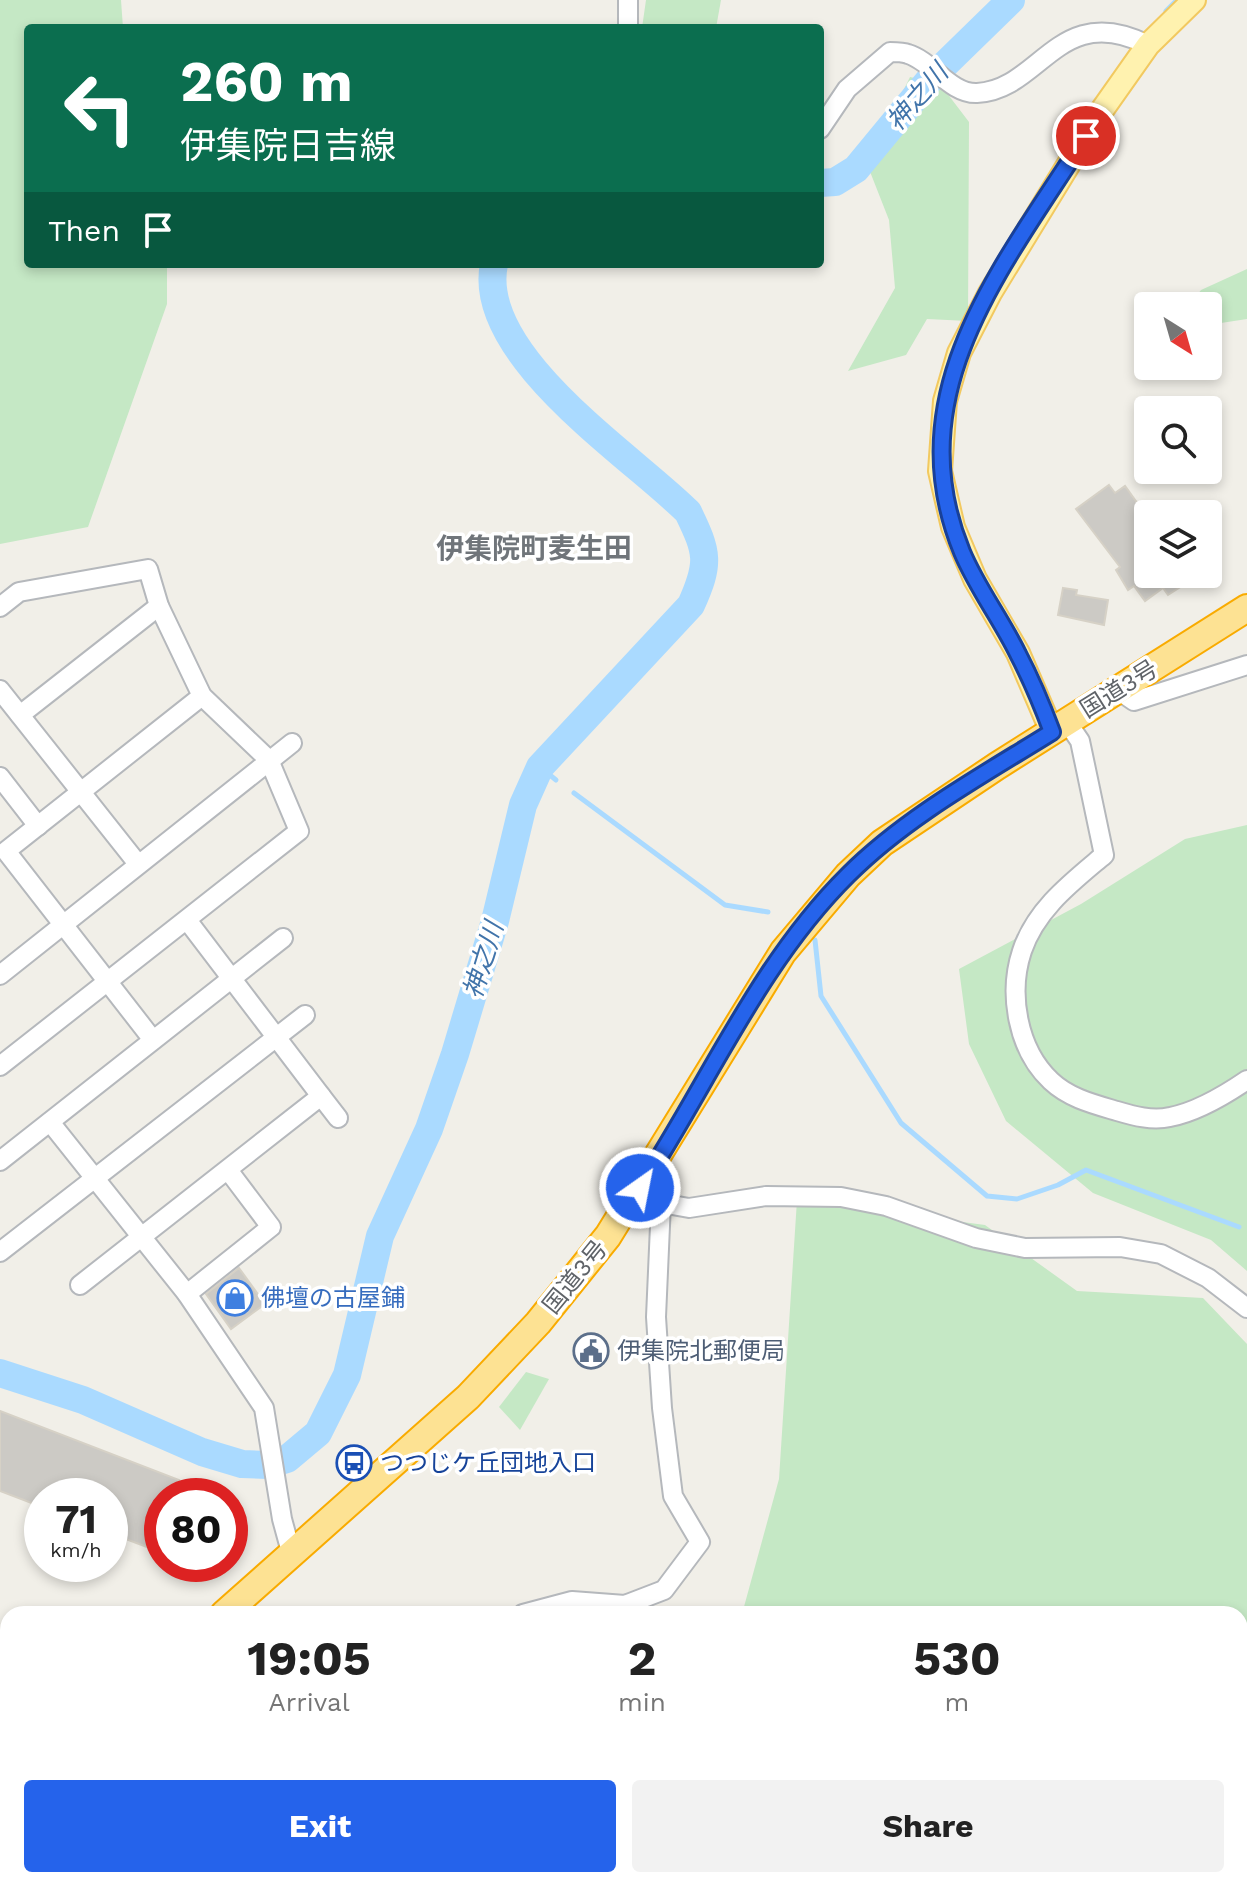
<!DOCTYPE html>
<html lang="en">
<head>
<meta charset="utf-8">
<style>
	:root { --surface:#fff; --page:#f2f2f2; --text:#222; --muted:#767676; --accent:#2563eb }
	body { margin:0; font-family:"Work Sans","Noto Sans JP",sans-serif; background:var(--page); color:var(--text); height:100vh; display:flex; flex-direction:column; font-size:30px; white-space:nowrap }
	* { box-sizing:border-box; margin:0 }
	p { font-size:26px; color:var(--muted) }
	.icon { flex:none; width:44px; height:44px; fill:none; stroke:currentColor; stroke-width:2; stroke-linecap:round; stroke-linejoin:round }
	.map { position:relative; flex:1; overflow:hidden }
	.sheet { position:absolute; left:0px; top:1606px; width:1248px; height:282px; display:flex; flex-direction:column; background:var(--surface); border-radius:24px 24px 0 0; box-shadow:0 4px 12px #0003 }
	.sheet>* { flex:none }
	.guide { position:absolute; left:24px; top:24px; width:800px; height:244px; border-radius:8px; box-shadow:0 4px 12px #0003; background:#0b6e4f; color:#fff; overflow:hidden }
	.needle { width:52px; rotate:143deg }
	.buttons { position:absolute; left:1134px; top:292px; display:grid; gap:16px }
	.buttons a { display:grid; place-items:center; width:88px; height:88px; border-radius:8px; background:var(--surface); box-shadow:0 4px 12px #0003; font-size:40px }
	.speed { position:absolute; left:24px; top:1478px; display:flex; gap:16px; font-size:40px; font-weight:700; text-align:center }
	.speed>* { display:grid; place-content:center; width:104px; height:104px; border-radius:50%; background:var(--surface); box-shadow:0 4px 12px #0003; line-height:1 }
	.speed small { font-size:20px; font-weight:400 }
	.speed .limit { border:12px solid #d22; background:#fff; color:#111 }
	.pin { position:absolute; display:grid; place-items:center; width:68px; height:68px; color:#fff; margin:-34px; border:4px solid #fff; border-radius:50%; box-shadow:0 2px 8px #0007 }
	.me { position:absolute; width:88px; margin:-44px; rotate:33deg; stroke-linejoin:round; filter:drop-shadow(0 0 6px #0008) }
	.turn { display:flex; align-items:center; gap:28px; height:168px; padding:0 24px; font-size:36px }
	.turn .icon { width:104px; height:104px; stroke-width:2.5 }
	.turn b { display:block; font-size:56px; line-height:68px }
	.then { display:flex; align-items:center; height:76px; padding:0 24px; background:#0003; gap:16px; font-size:30px }
	.eta { display:flex; justify-content:space-evenly; align-items:center; height:136px; text-align:center }
	.eta b { font-size:48px; font-weight:700; line-height:56px }
	.primary-button { display:flex; gap:16px; margin-top:auto; padding:16px 24px }
	.primary-button a { flex:1; height:92px; border-radius:8px; background:var(--accent); color:#fff; font-size:32px; font-weight:700; line-height:92px; text-align:center }
	.primary-button a+a { background:var(--page); color:var(--text) }
	.map>svg:first-child { display:block }
	.green { fill:#c5e8c5 }
	.lines { fill:none; stroke-linecap:round; stroke-linejoin:round }
	.stream { stroke:#aadaff; stroke-width:5 }
	.river { stroke:#aadaff; stroke-width:28 }
	.building { fill:#cccac5; stroke:#d6d1c6; stroke-width:2 }
	.minor-casing { stroke:#b5b8bc; stroke-width:22 }
	.major-casing { stroke:#f2c960; stroke-width:26 }
	.highway-casing { stroke:#f9ab00; stroke-width:30 }
	.minor { stroke:#fff; stroke-width:18 }
	.major { stroke:#fff2af; stroke-width:22 }
	.highway { stroke:#fde293; stroke-width:26 }
	.route-casing { stroke:#184099; stroke-width:20 }
	.route { stroke:#2563eb; stroke-width:14 }
	.labels { text-anchor:middle; stroke-width:7; stroke-linejoin:round; paint-order:stroke }
	.street-label { font-size:24px; fill:#5f6368; stroke:#fff }
	.shop-label { font-size:24px; fill:#366cbe; stroke:#fff; text-anchor:start }
	.service-label { font-size:24px; fill:#4e5e75; stroke:#fff; text-anchor:start }
	.transit-label { font-size:24px; fill:#164399; stroke:#fff; text-anchor:start }
	.water-label { font-size:26px; font-style:italic; fill:#4174aa; stroke:#fff }
	.quarter-label { font-size:28px; font-weight:bold; fill:#70757a; stroke:#fff }
</style>
</head>
<body>
<div class="map">
<svg width="1247" height="1887" viewBox="0 0 1247 1887">
	<rect width="100%" height="100%" fill="#f1efe8"/>
	<!-- green -->
	<g class="green">
		<path d="M0,0H121L123,28H28V264H167V304L88,527L0,544Z"/>
		<path d="M646,0H721L716,28H642Z"/>
		<path d="M910,77L940,84L969,122L968,321L927,319L906,355L848,371L895,288L889,220L867,164Z"/>
		<path d="M1247,269V319L1208,325V306H1189L1201,290Z"/>
		<path d="M1247,825V1271L1211,1240L1093,1193L1006,1121L969,1044L959,969L1081,904L1185,839Z"/>
		<path d="M797,1200L985,1225L1077,1291L1203,1298L1247,1344V1887H340L338,1880H1240V1614H742L779,1479Z"/>
		<path d="M526,1372L549,1379L520,1430L499,1407Z"/>
	</g>
	<g class="lines">
		<!-- stream -->
		<g class="stream">
			<path d="M1166,11L1177,0"/>
			<path d="M540,767L556,780"/>
			<path d="M574,793L725,905L768,912"/>
			<path d="M815,940L821,996L901,1123L987,1196L1017,1199L1058,1185L1086,1170L1239,1227"/>
		</g>
		<!-- river -->
		<g class="river">
			<path d="M820,183L835,182L856,169L931,78L1011,0"/>
			<path d="M0,1373L83,1400L202,1452L242,1464L268,1465L287,1459L318,1433L347,1375L380,1236L429,1129L455,1054L495,921L523,805L540,767L691,605C710,563 708,553 688,512C632,456 475,355 494,264"/>
		</g>
	</g>
	<!-- building -->
	<g class="building">
		<path d="M1109,485L1115,493L1125,486L1148,518V574H1182L1177,578L1182,586L1168,595L1163,588L1145,601L1134,586L1128,590L1116,570L1120,567L1076,509Z"/>
		<path d="M1063,588L1077,590L1076,595L1108,600L1104,625L1058,615Z"/>
		<path d="M239,1268L265,1304L231,1329L206,1294Z"/>
		<path d="M0,1411L179,1480L172,1496H162V1523L152,1549L110,1533V1496H42V1507L0,1491Z"/>
	</g>
	<g class="lines">
		<defs>
			<g id="minor">
				<path d="M628,0V28"/>
				<path d="M820,129L847,89L890,52C895,52 903,52 908,54C932,61 950,94 977,93C1041,90 1058,0 1148,45"/>
				<path d="M0,607L19,592L148,569L159,606L202,696L269,760L299,831L0,1066"/>
				<path d="M0,690L138,864"/>
				<path d="M1118,690L1134,701L1247,665"/>
				<path d="M20,715L159,606"/>
				<path d="M1067,722L1080,741L1104,855C1072,882 1036,909 1022,951C1008,993 1017,1049 1051,1081C1069,1098 1093,1104 1117,1111C1134,1116 1152,1121 1170,1117C1197,1112 1225,1095 1247,1080"/>
				<path d="M0,777L38,826"/>
				<path d="M0,975L292,743"/>
				<path d="M153,1040L6,851L202,696"/>
				<path d="M321,1096L338,1118"/>
				<path d="M50,1122L187,1294L264,1408L282,1519L291,1552"/>
				<path d="M0,1161L283,938"/>
				<path d="M640,1188L661,1203L689,1208L766,1196L841,1197L886,1206L976,1238L1025,1248L1120,1247L1161,1254L1208,1278L1247,1308"/>
				<path d="M0,1252L305,1015"/>
				<path d="M80,1285L321,1096L187,920"/>
				<path d="M187,1294L271,1227L228,1170"/>
				<path d="M523,1614L572,1601L625,1605L664,1590L700,1542L673,1496L662,1408L656,1317L661,1203"/>
				<path d="M307,1880L308,1887"/>
				<path d="M560,1880L564,1887"/>
			</g>
			<path id="major" d="M1052,732L1018,653L975,579L953,527L940,471L945,401L959,353L990,293L1100,113L1148,45L1194,0"/>
			<g id="highway">
				<path d="M224,1614L468,1397L538,1323L608,1236L783,952L848,875L882,843L997,766L1247,608"/>
				<path d="M63,1887L66,1880"/>
			</g>
		</defs>
		<!-- minor casing -->
		<use href="#minor" class="minor-casing"/>
		<!-- major casing -->
		<use href="#major" class="major-casing"/>
		<!-- highway casing -->
		<use href="#highway" class="highway-casing"/>
		<!-- minor -->
		<use href="#minor" class="minor"/>
		<!-- major -->
		<use href="#major" class="major"/>
		<!-- highway -->
		<use href="#highway" class="highway"/>
	</g>
	<g class="lines">
		<defs>
			<path id="route" d="M640,1188C708,1084 759,963 848,875C906,817 983,775 1052,732C1042,705 1031,679 1018,654C1001,619 977,588 962,552C896,391 1004,266 1086,136"/>
		</defs>
		<!-- route casing -->
		<use href="#route" class="route-casing"/>
		<!-- route -->
		<use href="#route" class="route"/>
	</g>
	<!-- icons -->
	<defs>
		<symbol id="shop-ring" viewBox="-11 -11 22 22"><circle r="9.5" fill="#fff" stroke="#3f7fe0" stroke-width="1.5"/><path d="M-5-2.5h2.3a2.7 3.5 0 0 1 5.4 0H5L5.5 6h-11ZM-1.5-2.5h3a1.5 2.3 0 0 0-3 0Z" fill="#3f7fe0"/></symbol>
		<symbol id="civic-ring" viewBox="-11 -11 22 22"><circle r="9.5" fill="#fff" stroke="#5c6f8a" stroke-width="1.5"/><path d="M-.6-6.5H3V-4.5H.6V-3L4-1V1h2V6H-6V1h2V-1L-.6-3ZM-1.2 2.5V6h2.4V2.5Z" fill="#5c6f8a"/></symbol>
		<symbol id="bus-ring" viewBox="-11 -11 22 22"><circle r="9.5" fill="#fff" stroke="#1a4fb4" stroke-width="1.5"/><path d="M-5-6H5V4H4V6H2V4H-2V6H-4V4H-5ZM-3.5-4V0h7V-4ZM-3.5 1.2v1.5H-2V1.2ZM2 1.2v1.5H3.5V1.2Z" fill="#1a4fb4"/></symbol>
	</defs>
	<g fill-rule="evenodd">
		<use href="#shop-ring" x="215" y="1278" width="40" height="40"/>
		<use href="#civic-ring" x="571" y="1331" width="40" height="40"/>
		<use href="#bus-ring" x="334" y="1443" width="40" height="40"/>
	</g>
	<g class="labels">
		<!-- street labels -->
		<g class="street-label">
			<text transform="translate(1119 689) rotate(-32)" y="8">国道3号</text>
			<text transform="translate(575 1277) rotate(-51)" y="8">国道3号</text>
		</g>
		<!-- shop labels -->
		<g class="shop-label">
			<text x="261" y="1306">佛壇の古屋鋪</text>
		</g>
		<!-- service labels -->
		<g class="service-label">
			<text x="617" y="1359">伊集院北郵便局</text>
		</g>
		<!-- transit labels -->
		<g class="transit-label">
			<text x="380" y="1471">つつじケ丘団地入口</text>
		</g>
		<!-- water labels -->
		<g class="water-label">
			<text transform="translate(917 97) rotate(-49)" y="9">神之川</text>
			<text transform="translate(483 960) rotate(-73)" y="9">神之川</text>
		</g>
		<!-- quarter labels -->
		<g class="quarter-label">
			<text x="534" y="558">伊集院町麦生田</text>
		</g>
	</g>
</svg>
<div class="buttons">
<a><svg class="needle" viewBox="-14 -14 28 28"><path d="M0-13l5 13h-10z" fill="#e53935"/><path d="M0 13l5-13h-10z" fill="#767676"/></svg></a>
<a><svg class="icon" aria-label="search" viewBox="0 0 24 24"><circle cx="10" cy="10" r="6"/><path d="M15 15l6 6"/></svg></a>
<a><svg class="icon" aria-label="layers" viewBox="0 0 24 24"><path d="M12 4l9 5-9 5-9-5zM3 14l9 5 9-5"/></svg></a>
</div>
<div class="speed"><div>71<small>km/h</small></div><div class="limit">80</div></div>
<div class="pin" style="left:1086px;top:136px;background:#d93025"><svg class="icon" aria-label="arrive" viewBox="0 0 24 24"><path d="M6 21V4h12l-3 4 3 4H6"/></svg></div>
<svg class="me" style="left:640px;top:1188px" viewBox="-20 -20 40 40"><circle r="17" fill="#2563eb" stroke="#fff" stroke-width="3"/><path d="M0-11L8 9 0 5-8 9z" fill="#fff"/></svg>
<div class="guide">
<div class="turn"><svg class="icon" aria-label="left" viewBox="0 0 24 24"><path d="M17 20v-9H6M10 6l-5 5 5 5"/></svg><div><b>260 m</b>伊集院日吉線</div></div>
<div class="then">Then<svg class="icon" aria-label="arrive" viewBox="0 0 24 24"><path d="M6 21V4h12l-3 4 3 4H6"/></svg></div>
</div>
<section class="sheet">
<div class="eta">
<div><b>19:05</b><p>Arrival</p></div>
<div><b>2</b><p>min</p></div>
<div><b>530</b><p>m</p></div>
</div>
<div class="primary-button"><a>Exit</a><a>Share</a></div>
</section>
</div>
</body>
</html>
